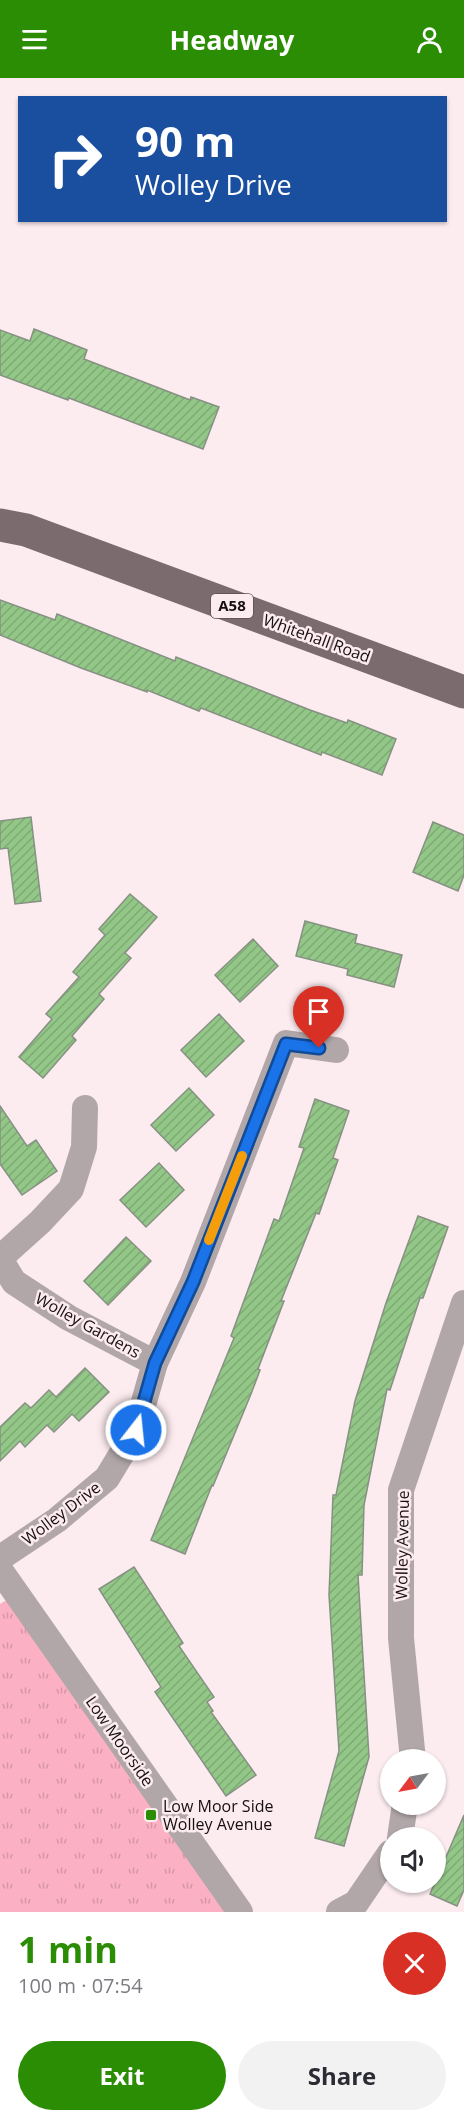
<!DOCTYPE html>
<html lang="en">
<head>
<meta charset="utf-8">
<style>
	:root { --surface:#fff; --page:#f2f2f3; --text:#2b2b33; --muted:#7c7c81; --accent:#2b8d04 }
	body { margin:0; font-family:"Open Sans",sans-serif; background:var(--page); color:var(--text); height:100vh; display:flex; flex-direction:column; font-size:22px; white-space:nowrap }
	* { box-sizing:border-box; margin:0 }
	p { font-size:20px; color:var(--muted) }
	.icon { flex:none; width:33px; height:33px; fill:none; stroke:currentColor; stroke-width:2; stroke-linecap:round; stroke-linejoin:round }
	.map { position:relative; height:1834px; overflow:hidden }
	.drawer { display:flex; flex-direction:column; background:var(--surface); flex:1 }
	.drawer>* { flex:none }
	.hud { position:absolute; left:18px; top:18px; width:429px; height:126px; border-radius:0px; box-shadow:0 2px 4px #0004; background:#1a4fa0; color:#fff; overflow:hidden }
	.needle { width:39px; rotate:238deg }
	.controls { position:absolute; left:380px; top:1671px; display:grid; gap:12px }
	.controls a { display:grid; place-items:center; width:66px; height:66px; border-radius:50%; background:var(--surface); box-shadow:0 2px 4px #0004; font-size:30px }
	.pin { position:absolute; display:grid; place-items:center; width:51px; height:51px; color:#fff; margin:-62px -26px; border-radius:50% 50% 50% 0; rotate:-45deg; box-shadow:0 0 6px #0007 }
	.pin .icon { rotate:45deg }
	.me { position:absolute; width:66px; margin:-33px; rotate:16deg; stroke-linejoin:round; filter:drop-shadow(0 0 4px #0008) }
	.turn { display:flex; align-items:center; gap:21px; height:126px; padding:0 18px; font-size:27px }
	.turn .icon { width:78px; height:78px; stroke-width:2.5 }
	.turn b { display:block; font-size:42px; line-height:51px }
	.round { display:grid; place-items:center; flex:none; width:63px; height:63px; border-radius:32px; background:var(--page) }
	.summary { display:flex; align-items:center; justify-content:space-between; height:102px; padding:0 18px }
	h1 { font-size:36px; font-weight:700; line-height:45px; color:var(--accent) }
	.action { display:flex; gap:12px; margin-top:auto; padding:12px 18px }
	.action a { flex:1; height:69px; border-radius:36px; background:var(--accent); color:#fff; font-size:24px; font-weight:700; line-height:69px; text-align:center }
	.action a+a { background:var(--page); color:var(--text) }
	header { display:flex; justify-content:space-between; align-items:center; height:78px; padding:0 18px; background:var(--accent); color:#fff; font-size:27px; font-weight:700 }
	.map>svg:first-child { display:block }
	.park { fill:url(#park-tufts) }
	.building { fill:url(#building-hatch); stroke:#869183; stroke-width:1.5 }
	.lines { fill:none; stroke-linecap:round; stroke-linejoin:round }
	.minor { stroke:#b1a7a9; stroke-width:26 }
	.primary { stroke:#7b6b6f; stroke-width:33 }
	.route-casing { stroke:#114b97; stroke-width:15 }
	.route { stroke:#1a73e8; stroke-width:10 }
	.slow { stroke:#f59e0b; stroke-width:10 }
	.poi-dot { fill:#2b8d04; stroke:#fcebef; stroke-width:2 }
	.labels { text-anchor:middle; stroke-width:5; stroke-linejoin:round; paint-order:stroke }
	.shield { fill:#fcebef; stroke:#5b5153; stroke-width:1.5 }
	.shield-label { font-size:15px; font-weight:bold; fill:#160f10 }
	.street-label { font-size:16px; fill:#160f10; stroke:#fcebef }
	.poi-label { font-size:16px; fill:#160f10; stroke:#fcebef; text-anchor:start }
</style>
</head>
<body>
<header><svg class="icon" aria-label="menu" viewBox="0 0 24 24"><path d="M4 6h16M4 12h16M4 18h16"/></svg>Headway<svg class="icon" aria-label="person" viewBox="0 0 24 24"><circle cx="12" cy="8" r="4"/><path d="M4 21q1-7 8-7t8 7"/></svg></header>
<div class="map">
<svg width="464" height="1834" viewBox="0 0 464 1834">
	<defs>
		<pattern id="park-tufts" width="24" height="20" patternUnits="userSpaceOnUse" patternTransform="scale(1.5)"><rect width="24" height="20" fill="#fbb0c3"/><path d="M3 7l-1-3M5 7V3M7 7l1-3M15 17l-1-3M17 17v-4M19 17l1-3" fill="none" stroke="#d696a6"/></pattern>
		<pattern id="building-hatch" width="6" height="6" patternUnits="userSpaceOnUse" patternTransform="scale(1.5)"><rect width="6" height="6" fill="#93c787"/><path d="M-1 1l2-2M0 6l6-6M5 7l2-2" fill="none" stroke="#7eaa74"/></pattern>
	</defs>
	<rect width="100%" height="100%" fill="#fcebef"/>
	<!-- park -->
	<path class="park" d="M17,1516L240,1834H0V1526Z"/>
	<!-- building -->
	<g class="building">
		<path d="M34,251L87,272L84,281L190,322L191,319L219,329L203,371L69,320L68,322L0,297V252L30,263Z"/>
		<path d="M0,522L55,542L57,536L175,583L176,579L310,632L347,645L348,642L396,661L382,697L322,674L321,677L201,630L199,633L147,612V614L81,590L0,557Z"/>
		<path d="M31,739L41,823L15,826L8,770L0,771V743Z"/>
		<path d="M433,744L464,757V797L458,813L413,794Z"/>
		<path d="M130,816L157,839L125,875L131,880L99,916L104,921L72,958L76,962L43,1000L19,979L52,941L46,936L79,899L73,894L105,857L99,851Z"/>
		<path d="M305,843L357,857L355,865L402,877L394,909L347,897L348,891L296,878Z"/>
		<path d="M253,861L278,888L240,924L215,897Z"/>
		<path d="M219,936L244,963L206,999L181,972Z"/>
		<path d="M189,1010L214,1037L176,1073L151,1047Z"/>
		<path d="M315,1021L349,1033L333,1080L338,1082L319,1136L316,1135L281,1223H284L258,1291L260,1292L251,1316L213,1408L212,1407L185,1476L151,1462L234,1260L231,1258L274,1141L279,1143L304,1070L299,1069Z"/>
		<path d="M0,1028L27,1068L36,1062L57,1093L22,1117L0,1086Z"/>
		<path d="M159,1085L184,1112L146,1149L120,1122Z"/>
		<path d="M418,1138L448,1149L423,1220H420L390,1312L387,1311L364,1427L362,1497H358L369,1679L344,1768L315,1760L339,1673L329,1517L333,1417H336L355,1323L386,1225Z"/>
		<path d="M126,1159L151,1183L108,1227L84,1203Z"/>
		<path d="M85,1290L109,1314L79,1343L72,1336L54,1354L47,1347L25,1369L20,1363L0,1383V1349L25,1325L31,1330L49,1312L56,1319Z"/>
		<path d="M134,1489L183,1565L179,1568L214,1619L207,1624L213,1633L211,1634L256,1697L226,1718L155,1614L161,1609L99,1511Z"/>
		<path d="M464,1737V1812L457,1828L430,1816Z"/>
	</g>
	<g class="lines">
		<!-- minor -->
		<g class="minor">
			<path d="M0,1180L40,1144L71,1111L84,1069L85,1030"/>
			<path d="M0,1181L14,1204L69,1240L155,1285"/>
			<path d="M0,1480L57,1442L107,1400L136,1352L155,1285L193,1204L286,965L336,972"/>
			<path d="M0,1492L240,1834"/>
			<path d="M413,1682L401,1560V1412L464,1225"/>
			<path d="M400,1760L405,1726"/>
			<path d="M339,1834L356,1825L390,1775"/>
		</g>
		<!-- primary -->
		<path class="primary" d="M0,447L26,452L464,614"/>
	</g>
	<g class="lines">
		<defs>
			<path id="route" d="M136,1352L155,1285L193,1204L286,966L319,970"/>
		</defs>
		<!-- route casing -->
		<use href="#route" class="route-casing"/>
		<!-- route -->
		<use href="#route" class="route"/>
		<!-- slow -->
		<path class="slow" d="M209,1162L242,1078"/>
	</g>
	<!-- markers -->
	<rect class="poi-dot" x="145" y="1731" width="12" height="12" rx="3"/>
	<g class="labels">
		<!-- shield labels -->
		<rect class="shield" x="211" y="516" width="42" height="24" rx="4.5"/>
		<g class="shield-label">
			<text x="232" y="533">A58</text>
		</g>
		<!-- street labels -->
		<g class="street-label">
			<text transform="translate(317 560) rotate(20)" y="6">Whitehall Road</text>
			<text transform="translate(88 1247) rotate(29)" y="6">Wolley Gardens</text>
			<text transform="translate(61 1435) rotate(-37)" y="6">Wolley Drive</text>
			<text transform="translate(402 1467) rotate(-89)" y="6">Wolley Avenue</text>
			<text transform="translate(120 1663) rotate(55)" y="6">Low Moorside</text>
		</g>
		<!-- poi labels -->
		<g class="poi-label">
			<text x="163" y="1734">Low Moor Side<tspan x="163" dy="18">Wolley Avenue</tspan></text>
		</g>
	</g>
</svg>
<div class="controls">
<a><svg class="needle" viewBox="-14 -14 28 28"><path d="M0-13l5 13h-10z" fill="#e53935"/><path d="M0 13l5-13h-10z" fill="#7c7c81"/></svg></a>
<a><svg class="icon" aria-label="sound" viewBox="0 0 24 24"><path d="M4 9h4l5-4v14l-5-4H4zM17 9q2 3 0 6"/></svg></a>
</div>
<div class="pin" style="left:319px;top:970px;background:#d93025"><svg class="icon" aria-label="arrive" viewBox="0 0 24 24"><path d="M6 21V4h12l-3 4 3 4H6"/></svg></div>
<svg class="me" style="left:136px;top:1352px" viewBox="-20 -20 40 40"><circle r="17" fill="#1a73e8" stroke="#fff" stroke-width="3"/><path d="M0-11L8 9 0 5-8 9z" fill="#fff"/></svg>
<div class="hud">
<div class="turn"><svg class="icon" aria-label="right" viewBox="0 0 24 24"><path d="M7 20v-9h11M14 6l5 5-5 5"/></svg><div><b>90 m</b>Wolley Drive</div></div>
</div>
</div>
<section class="drawer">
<div class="summary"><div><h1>1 min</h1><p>100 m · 07:54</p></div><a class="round" style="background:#d93025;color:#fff"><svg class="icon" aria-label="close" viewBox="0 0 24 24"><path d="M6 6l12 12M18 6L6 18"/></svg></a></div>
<div class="action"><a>Exit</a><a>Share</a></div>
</section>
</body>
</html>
